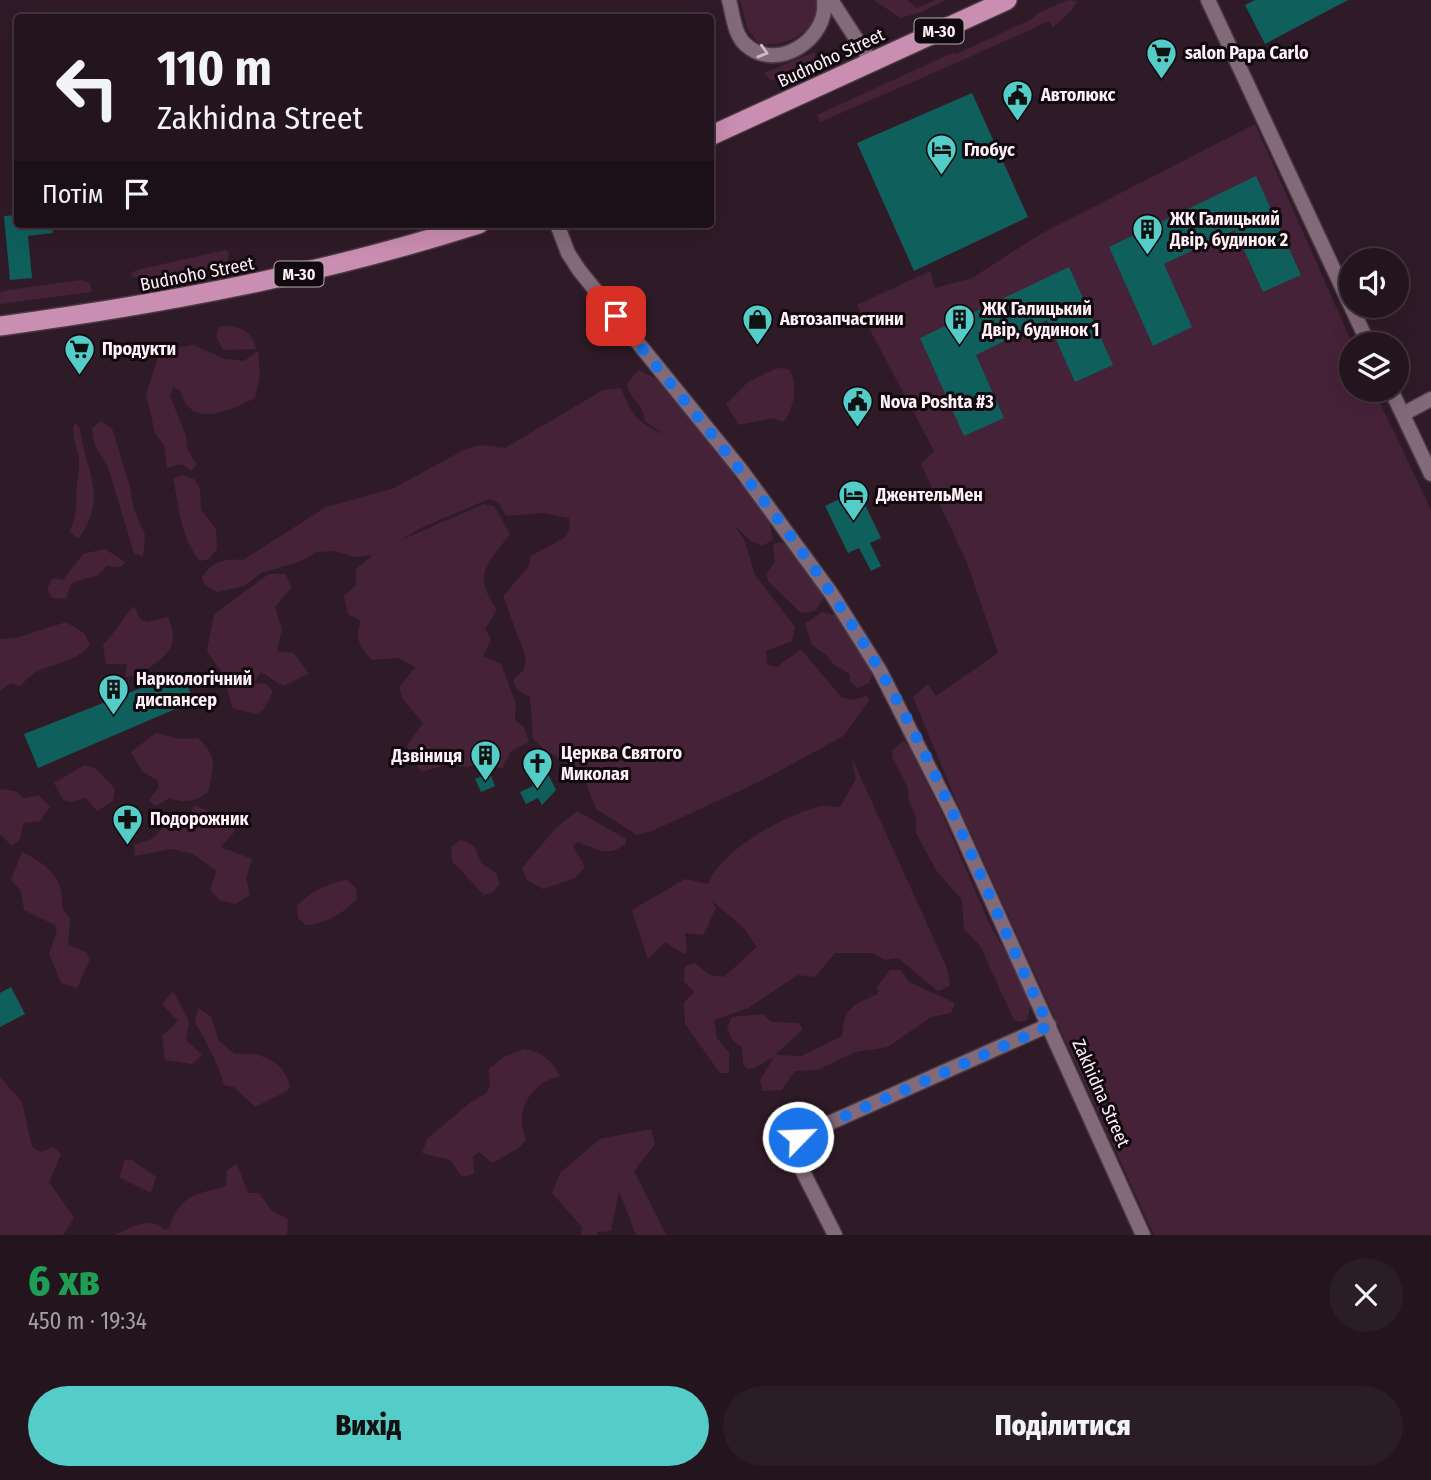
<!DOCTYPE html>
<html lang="uk">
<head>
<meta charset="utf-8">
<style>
	:root { --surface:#23141d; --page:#2b1d26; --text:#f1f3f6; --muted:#a39ea4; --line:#40333b; --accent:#54cdc9 }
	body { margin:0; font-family:"Fira Sans Condensed",sans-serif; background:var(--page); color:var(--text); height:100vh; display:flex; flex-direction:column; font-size:26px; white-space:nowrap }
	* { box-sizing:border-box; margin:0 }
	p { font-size:23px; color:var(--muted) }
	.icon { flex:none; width:38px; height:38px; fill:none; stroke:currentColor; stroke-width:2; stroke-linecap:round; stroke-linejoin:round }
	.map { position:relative; height:1235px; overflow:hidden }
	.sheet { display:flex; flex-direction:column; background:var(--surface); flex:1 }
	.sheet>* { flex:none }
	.guide { position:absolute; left:14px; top:14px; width:700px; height:214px; border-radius:7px; box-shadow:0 7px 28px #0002,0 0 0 2px var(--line); background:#23141d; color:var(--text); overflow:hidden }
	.buttons { position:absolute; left:1339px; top:248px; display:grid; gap:14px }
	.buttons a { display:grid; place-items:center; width:70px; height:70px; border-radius:50%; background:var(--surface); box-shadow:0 7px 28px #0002,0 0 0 2px var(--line); font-size:35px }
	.pin { position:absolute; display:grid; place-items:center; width:60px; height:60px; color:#fff; margin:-30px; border-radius:14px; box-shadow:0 4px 10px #0006 }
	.me { position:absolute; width:77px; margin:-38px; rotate:66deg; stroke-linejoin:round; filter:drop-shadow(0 0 5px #0008) }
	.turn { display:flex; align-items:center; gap:24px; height:147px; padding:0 28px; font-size:32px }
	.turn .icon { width:91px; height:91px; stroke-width:2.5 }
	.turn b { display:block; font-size:49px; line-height:60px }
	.then { display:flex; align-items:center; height:66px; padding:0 28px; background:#0003; gap:14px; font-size:26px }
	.round { display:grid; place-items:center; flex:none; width:74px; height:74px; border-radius:37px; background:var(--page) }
	.headline { display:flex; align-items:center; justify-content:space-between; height:119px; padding:0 28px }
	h1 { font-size:42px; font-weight:800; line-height:52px; color:#1e9e55 }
	.button { display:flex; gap:14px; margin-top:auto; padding:14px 28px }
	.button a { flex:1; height:80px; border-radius:42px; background:var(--accent); color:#111; font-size:28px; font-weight:800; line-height:80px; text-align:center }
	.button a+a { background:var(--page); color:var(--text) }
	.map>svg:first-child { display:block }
	.green { fill:#462239 }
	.building { fill:#0f5f5c }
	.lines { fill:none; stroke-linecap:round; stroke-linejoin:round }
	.minor-casing { stroke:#493943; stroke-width:17 }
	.trunk-casing { stroke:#493943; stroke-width:22 }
	.minor { stroke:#836a78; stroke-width:14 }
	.trunk { stroke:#ca8eb2; stroke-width:19 }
	.oneway { stroke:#cdbac5 }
	.route { stroke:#1a73e8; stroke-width:12; stroke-dasharray:0 21.6 }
	.labels { text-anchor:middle; stroke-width:6; stroke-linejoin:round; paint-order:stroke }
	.shield { fill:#12090e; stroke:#b8abb2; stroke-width:2 }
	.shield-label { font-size:16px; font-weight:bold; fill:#fff0f8 }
	.poi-label { font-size:18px; font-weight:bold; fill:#fff0f8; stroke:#12090e; text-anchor:start }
	.street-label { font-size:18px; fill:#fff0f8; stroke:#12090e }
</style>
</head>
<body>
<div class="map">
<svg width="1431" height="1235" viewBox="0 0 1431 1235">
	<rect width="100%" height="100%" fill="#2f1b27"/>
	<!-- green -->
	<g class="green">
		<path d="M740,0H816C821,32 785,47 759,44L747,28Z"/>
		<path d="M874,0H907L917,8L935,0H946L919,13L900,18Z"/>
		<path d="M1068,0L1077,1L1072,10L1053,27L1049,21C974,56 897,89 820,122L817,115L952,53L956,54L1032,19L1038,13Z"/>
		<path d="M815,52C816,70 786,75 771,81L764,73Z"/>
		<path d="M1255,124L1353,345H1351V390H1374L1431,510V1235H1154L958,805L913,697L928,684L936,696L998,653L967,563L921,464L934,451L857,305L930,271L935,288L972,278L1039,235Z"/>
		<path d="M225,250L229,252L227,264C206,270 149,289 132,276L131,273L137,270Z"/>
		<path d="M81,280L90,283L92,292L0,304V293L8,290Z"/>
		<path d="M220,326C239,326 251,329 256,349L223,350L216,336Z"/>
		<path d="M193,345L225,359L244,361L258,351L260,375L255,398C229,411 190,430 180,390L173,388L170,396L186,436L187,449L197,465L191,471L182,464L167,468L164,445L155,433L146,394L159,355L173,348Z"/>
		<path d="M777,368L789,369C799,384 794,409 783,422L773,418L739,425L726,404L748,382Z"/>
		<path d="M639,370L674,388L727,454L736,480L761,504L768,517L773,539L763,546L751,541L734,525L744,539L755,575L795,627L792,641L766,651L767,665L777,667L801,649L841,697L851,700L867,696L869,701L843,736L763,780L652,831L637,835L596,809L582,773L544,749L533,739L530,697L517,690L513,681L524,669L526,658L503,596L528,567L531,556L564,538L570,528L569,518L543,513L506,516L499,503L489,499L423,527L399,541L484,504L494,506L510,534C487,564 472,574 497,610L485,629L491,639L483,656L501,664L516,704L515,720L524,727L529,742L511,751L502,769L484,761L468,767L445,765L422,772L409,754L407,746L423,723L403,699L399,688L415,667L398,658L372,660C360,647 354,639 361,621L348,614L344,596L356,585V569L373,555L355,557L336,551L316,552L299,562L261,573L244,586L217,592L204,584L202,577C212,561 226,558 243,560L326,507L392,489L464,450L479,445L505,448L603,390L621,388C633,417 637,422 665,435L645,421C644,404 628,398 627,383Z"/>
		<path d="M100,421L112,428L130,487L134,510L145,535L143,557L134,553L108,467L94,443L92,429Z"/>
		<path d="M75,422L80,429C86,474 109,497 78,539L69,531C79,515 75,501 77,483C78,475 80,468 79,460C78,448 70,434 75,422Z"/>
		<path d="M182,475L194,479L200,489L201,510L216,529L217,549L209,559L200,561C179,535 180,508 173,479Z"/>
		<path d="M780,542C803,548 814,579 824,597L815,611L801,613L768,581L766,575L775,562L773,545Z"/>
		<path d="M105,549L125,562L121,567L106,566C97,581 84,576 71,584L66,599L52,598L47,589L53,578L63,580L83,554Z"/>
		<path d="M269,574H285L292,587L275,607L282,629L277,651L294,653L309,674L283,686L261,672L253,683L267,684L273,692L263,710L256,714L232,708L224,675L207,651L214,614Z"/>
		<path d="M134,606L140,619L147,622L168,617C179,641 171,654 150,667C140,674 137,676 125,677L127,664H106L103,645C116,632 122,618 134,606Z"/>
		<path d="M822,612L835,615L867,659L873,673L869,683L857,688L850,681V674L833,664L828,656L812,645L805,624Z"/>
		<path d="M66,622L84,633L90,645C74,663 57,662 38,671C32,674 25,681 20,686L10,683L0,691V639L16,638Z"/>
		<path d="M156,733L181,739L198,738C218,757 214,766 208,792C195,801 186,804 170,798L156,806L149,800L159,787L158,781L142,771L131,752Z"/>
		<path d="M903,741L909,746L943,816L989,923L1028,992L1031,1003L1027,1020L1021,1022L1014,1020L980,946L964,929L962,900L936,870L916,833V817L909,802L908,788L893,759L892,751Z"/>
		<path d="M851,756L947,968L950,986L938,991L898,958L885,960L873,953H835L815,977L798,975L748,1008L714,1020L717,1038L729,1053V1073H720L685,1024L684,1003L694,992L684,981L685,966L695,963L710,975L724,977L757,947L743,927L712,901L716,908L705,932L702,935L685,933L687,951L684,954L665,942L648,959L632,910L685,879L708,884C720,851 784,815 818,807C824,805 833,807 840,807L856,779Z"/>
		<path d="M84,765L95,768L115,789L113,801L97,811L86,798L69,802L63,800L54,783Z"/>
		<path d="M0,789L15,791L24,798L39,795L50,807L40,821L23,823L20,840L12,846L0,834Z"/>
		<path d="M194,805L208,811L213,829L234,819V832L221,847L252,859L246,878L250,895L235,904L219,900L210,889L217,871L193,854L171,849L135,856L134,845L154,838L170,819L190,815Z"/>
		<path d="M577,811L626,839V843C609,858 598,850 578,842L573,846L585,867L575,878L543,889L527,880L522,868L555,829Z"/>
		<path d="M461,840L474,846L481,863L496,873L500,884L493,892L484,895L452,861L451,847Z"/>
		<path d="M22,852C45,863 65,878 62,907L70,919L68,945L86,952L90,959L77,988L61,983L49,954L57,931L55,925L24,910L21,891L11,880Z"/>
		<path d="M347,880L356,888L357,899C344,913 325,924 306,925L298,918L297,906C309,893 329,882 347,880Z"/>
		<path d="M890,970H901L909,982L955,1003L951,1013L931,1017L888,1047L856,1052L817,1070L795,1071L782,1090L762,1091L760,1080L774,1057L754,1068L747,1069L743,1063L742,1047L733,1041L727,1027L732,1017L763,1014L771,1022L798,1023L803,1029L775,1055L801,1056L842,1036C844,1007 853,1005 878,994L877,987Z"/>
		<path d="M173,991L189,1022L186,1040L202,1055L192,1064L165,1060L162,1036L178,1021L162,1004Z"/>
		<path d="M198,1008L211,1017L219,1041L235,1054C259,1052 283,1059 290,1086L287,1091L255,1107L234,1087L224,1085C218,1063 206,1042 195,1022Z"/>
		<path d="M524,1049C541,1052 552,1059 560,1076C531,1082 513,1113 526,1139L519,1148L492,1163L479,1152L473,1157L474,1174L462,1177L450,1160L422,1153L427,1139L467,1105L486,1093L490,1087L489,1069L504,1057Z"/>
		<path d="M0,1077L22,1102L32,1147L40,1152L53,1147L61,1154L49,1182L74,1218L63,1235H0Z"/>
		<path d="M651,1129L655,1144L634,1171L666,1235H636L619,1191L611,1231L597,1232L598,1235H581L582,1227L552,1193L560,1173L600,1139Z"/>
		<path d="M125,1160H132L156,1177L151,1193L119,1177Z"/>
		<path d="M237,1164L248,1193H259L271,1210L288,1219L287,1235H115C131,1228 150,1215 165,1230L169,1228C182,1193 193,1196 226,1186L227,1170Z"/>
	</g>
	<!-- building -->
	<g class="building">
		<path d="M1255,0H1348L1265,44L1245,5Z"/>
		<path d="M972,93L1028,217L914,271L857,143Z"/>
		<path d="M1256,176L1301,275L1263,292L1235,230L1164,264L1192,327L1153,346L1109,247Z"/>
		<path d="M18,215V224H52L53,233L28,236L32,278L10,280L4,216Z"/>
		<path d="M1069,267L1113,365L1075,382L1047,320L976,355L1004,418L964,436L920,338Z"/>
		<path d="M858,490L881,538L870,543L881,566L871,571L859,548L848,553L825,506Z"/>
		<path d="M182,672L194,701L38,768L24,734Z"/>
		<path d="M490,773L495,786L481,792L475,779Z"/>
		<path d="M549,776L556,790L542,805L538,798L526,804L520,792L533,786L529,778Z"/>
		<path d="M11,987L25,1014L0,1027V993Z"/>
	</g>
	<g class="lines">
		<defs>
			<g id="minor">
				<path d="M729,0C733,14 734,35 746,45C777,73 829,39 824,0"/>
				<path d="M831,0L872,63"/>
				<path d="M1208,0L1369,345"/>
				<path d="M557,224L568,253L579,270L741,470L831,593L880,671L952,813L1143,1235"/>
				<path d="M1391,390L1431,474"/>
				<path d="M1403,414L1431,399"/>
				<path d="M835,1235L799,1164L798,1137L1049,1025"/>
			</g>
			<g id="trunk">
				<path d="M710,136L1007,0"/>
				<path d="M0,326C163,304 322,274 479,224"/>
			</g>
		</defs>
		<!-- minor casing -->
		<use href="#minor" class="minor-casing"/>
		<!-- trunk casing -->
		<use href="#trunk" class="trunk-casing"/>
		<!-- minor -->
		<use href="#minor" class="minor"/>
		<!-- trunk -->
		<use href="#trunk" class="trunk"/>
	</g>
	<!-- one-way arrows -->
	<defs><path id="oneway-chevron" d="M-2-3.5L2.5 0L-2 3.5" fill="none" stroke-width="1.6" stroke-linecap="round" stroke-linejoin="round" transform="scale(1.75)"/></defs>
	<use class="oneway" href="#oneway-chevron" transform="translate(763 52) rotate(17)"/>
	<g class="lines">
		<!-- route -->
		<path class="route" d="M616,316C709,432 806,544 881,672C947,785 992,909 1049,1026L798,1137"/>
	</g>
	<!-- icons -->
	<defs>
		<symbol id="supermarket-pin" viewBox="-11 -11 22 30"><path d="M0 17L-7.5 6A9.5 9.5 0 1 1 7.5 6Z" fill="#54cdc9" stroke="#12090e"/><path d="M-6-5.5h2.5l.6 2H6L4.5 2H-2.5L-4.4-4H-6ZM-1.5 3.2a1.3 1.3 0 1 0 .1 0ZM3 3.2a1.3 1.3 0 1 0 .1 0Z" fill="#111"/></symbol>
		<symbol id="civic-pin" viewBox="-11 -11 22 30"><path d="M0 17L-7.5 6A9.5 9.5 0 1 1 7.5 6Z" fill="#54cdc9" stroke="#12090e"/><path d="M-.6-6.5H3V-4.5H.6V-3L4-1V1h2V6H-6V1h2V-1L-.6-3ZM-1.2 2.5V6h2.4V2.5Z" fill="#111"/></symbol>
		<symbol id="hotel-pin" viewBox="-11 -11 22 30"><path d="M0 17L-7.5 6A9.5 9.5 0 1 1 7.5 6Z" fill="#54cdc9" stroke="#12090e"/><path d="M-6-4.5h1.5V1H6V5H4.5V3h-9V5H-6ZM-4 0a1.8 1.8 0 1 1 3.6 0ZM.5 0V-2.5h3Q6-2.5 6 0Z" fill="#111"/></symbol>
		<symbol id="building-pin" viewBox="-11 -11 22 30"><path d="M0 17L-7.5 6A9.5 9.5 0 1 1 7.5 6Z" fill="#54cdc9" stroke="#12090e"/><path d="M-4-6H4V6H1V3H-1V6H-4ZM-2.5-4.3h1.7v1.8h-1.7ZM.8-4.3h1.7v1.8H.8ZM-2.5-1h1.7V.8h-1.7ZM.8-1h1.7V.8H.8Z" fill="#111"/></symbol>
		<symbol id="shop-pin" viewBox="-11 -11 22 30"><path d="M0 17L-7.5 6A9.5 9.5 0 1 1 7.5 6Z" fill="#54cdc9" stroke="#12090e"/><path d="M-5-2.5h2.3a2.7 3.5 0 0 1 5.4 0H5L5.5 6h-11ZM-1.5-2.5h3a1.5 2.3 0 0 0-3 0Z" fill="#111"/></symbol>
		<symbol id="church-pin" viewBox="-11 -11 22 30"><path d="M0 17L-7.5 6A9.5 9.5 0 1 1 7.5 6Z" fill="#54cdc9" stroke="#12090e"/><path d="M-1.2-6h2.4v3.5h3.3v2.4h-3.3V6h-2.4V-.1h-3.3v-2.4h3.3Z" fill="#111"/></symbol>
		<symbol id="pharmacy-pin" viewBox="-11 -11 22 30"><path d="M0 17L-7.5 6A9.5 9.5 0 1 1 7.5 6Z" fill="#54cdc9" stroke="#12090e"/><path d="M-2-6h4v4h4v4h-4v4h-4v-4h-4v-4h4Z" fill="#111"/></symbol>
	</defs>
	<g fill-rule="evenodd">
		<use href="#supermarket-pin" x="1144" y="36" width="35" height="47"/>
		<use href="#civic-pin" x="1000" y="78" width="35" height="47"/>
		<use href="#hotel-pin" x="924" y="132" width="35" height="47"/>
		<use href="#building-pin" x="1130" y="212" width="35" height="47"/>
		<use href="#shop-pin" x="740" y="302" width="35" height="47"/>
		<use href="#building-pin" x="942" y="302" width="35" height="47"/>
		<use href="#supermarket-pin" x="62" y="332" width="35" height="47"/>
		<use href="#civic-pin" x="840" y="384" width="35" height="47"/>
		<use href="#hotel-pin" x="836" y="478" width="35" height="47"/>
		<use href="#building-pin" x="96" y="672" width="35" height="47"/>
		<use href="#building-pin" x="468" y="738" width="35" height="47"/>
		<use href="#church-pin" x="520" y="746" width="35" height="47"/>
		<use href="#pharmacy-pin" x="110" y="802" width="35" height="47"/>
	</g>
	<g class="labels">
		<!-- shield labels -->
		<g class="shield">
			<rect x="914.5" y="18.5" width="49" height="25" rx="5"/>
			<rect x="274.5" y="261.5" width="49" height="25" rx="5"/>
		</g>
		<g class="shield-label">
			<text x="939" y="37">М-30</text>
			<text x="299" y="280">М-30</text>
		</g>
		<!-- poi labels -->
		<g class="poi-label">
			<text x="1185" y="59">salon Papa Carlo</text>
			<text x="1041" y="101">Автолюкс</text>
			<text x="964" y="156">Глобус</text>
			<text x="1170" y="225">ЖК Галицький<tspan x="1170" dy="21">Двір, будинок 2</tspan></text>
			<text x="982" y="315">ЖК Галицький<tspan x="982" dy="21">Двір, будинок 1</tspan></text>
			<text x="780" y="325">Автозапчастини</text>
			<text x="102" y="355">Продукти</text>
			<text x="880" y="408">Nova Poshta #3</text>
			<text x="876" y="501">ДжентельМен</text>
			<text x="136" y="685">Наркологічний<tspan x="136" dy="21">диспансер</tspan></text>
			<text x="561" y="759">Церква Святого<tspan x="561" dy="21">Миколая</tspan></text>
			<text x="462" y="762" text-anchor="end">Дзвіниця</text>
			<text x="150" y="825">Подорожник</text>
		</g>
		<!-- street labels -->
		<g class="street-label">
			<text transform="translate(831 58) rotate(-25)" y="6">Budnoho Street</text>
			<text transform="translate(197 274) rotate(-11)" y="6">Budnoho Street</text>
			<text transform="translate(1101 1093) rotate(66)" y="6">Zakhidna Street</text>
		</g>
	</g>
</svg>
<div class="buttons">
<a><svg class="icon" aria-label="sound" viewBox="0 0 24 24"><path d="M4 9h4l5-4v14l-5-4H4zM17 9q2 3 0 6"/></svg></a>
<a><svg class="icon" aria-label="layers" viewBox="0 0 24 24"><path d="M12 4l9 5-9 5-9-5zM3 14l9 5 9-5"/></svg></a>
</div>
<div class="pin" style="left:616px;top:316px;background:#d93025"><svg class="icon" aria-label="arrive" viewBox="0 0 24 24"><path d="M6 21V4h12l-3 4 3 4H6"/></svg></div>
<svg class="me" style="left:798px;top:1137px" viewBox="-20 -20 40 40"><circle r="17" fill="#1a73e8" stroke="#fff" stroke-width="3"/><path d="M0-11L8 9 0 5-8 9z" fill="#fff"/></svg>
<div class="guide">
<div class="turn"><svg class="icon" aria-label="left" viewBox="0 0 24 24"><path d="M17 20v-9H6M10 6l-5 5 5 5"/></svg><div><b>110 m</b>Zakhidna Street</div></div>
<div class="then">Потім<svg class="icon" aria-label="arrive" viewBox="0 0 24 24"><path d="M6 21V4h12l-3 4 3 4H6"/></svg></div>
</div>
</div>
<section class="sheet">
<div class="headline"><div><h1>6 хв</h1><p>450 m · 19:34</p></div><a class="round"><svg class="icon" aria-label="close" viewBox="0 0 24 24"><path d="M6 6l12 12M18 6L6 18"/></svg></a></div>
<div class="button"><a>Вихід</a><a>Поділитися</a></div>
</section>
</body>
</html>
